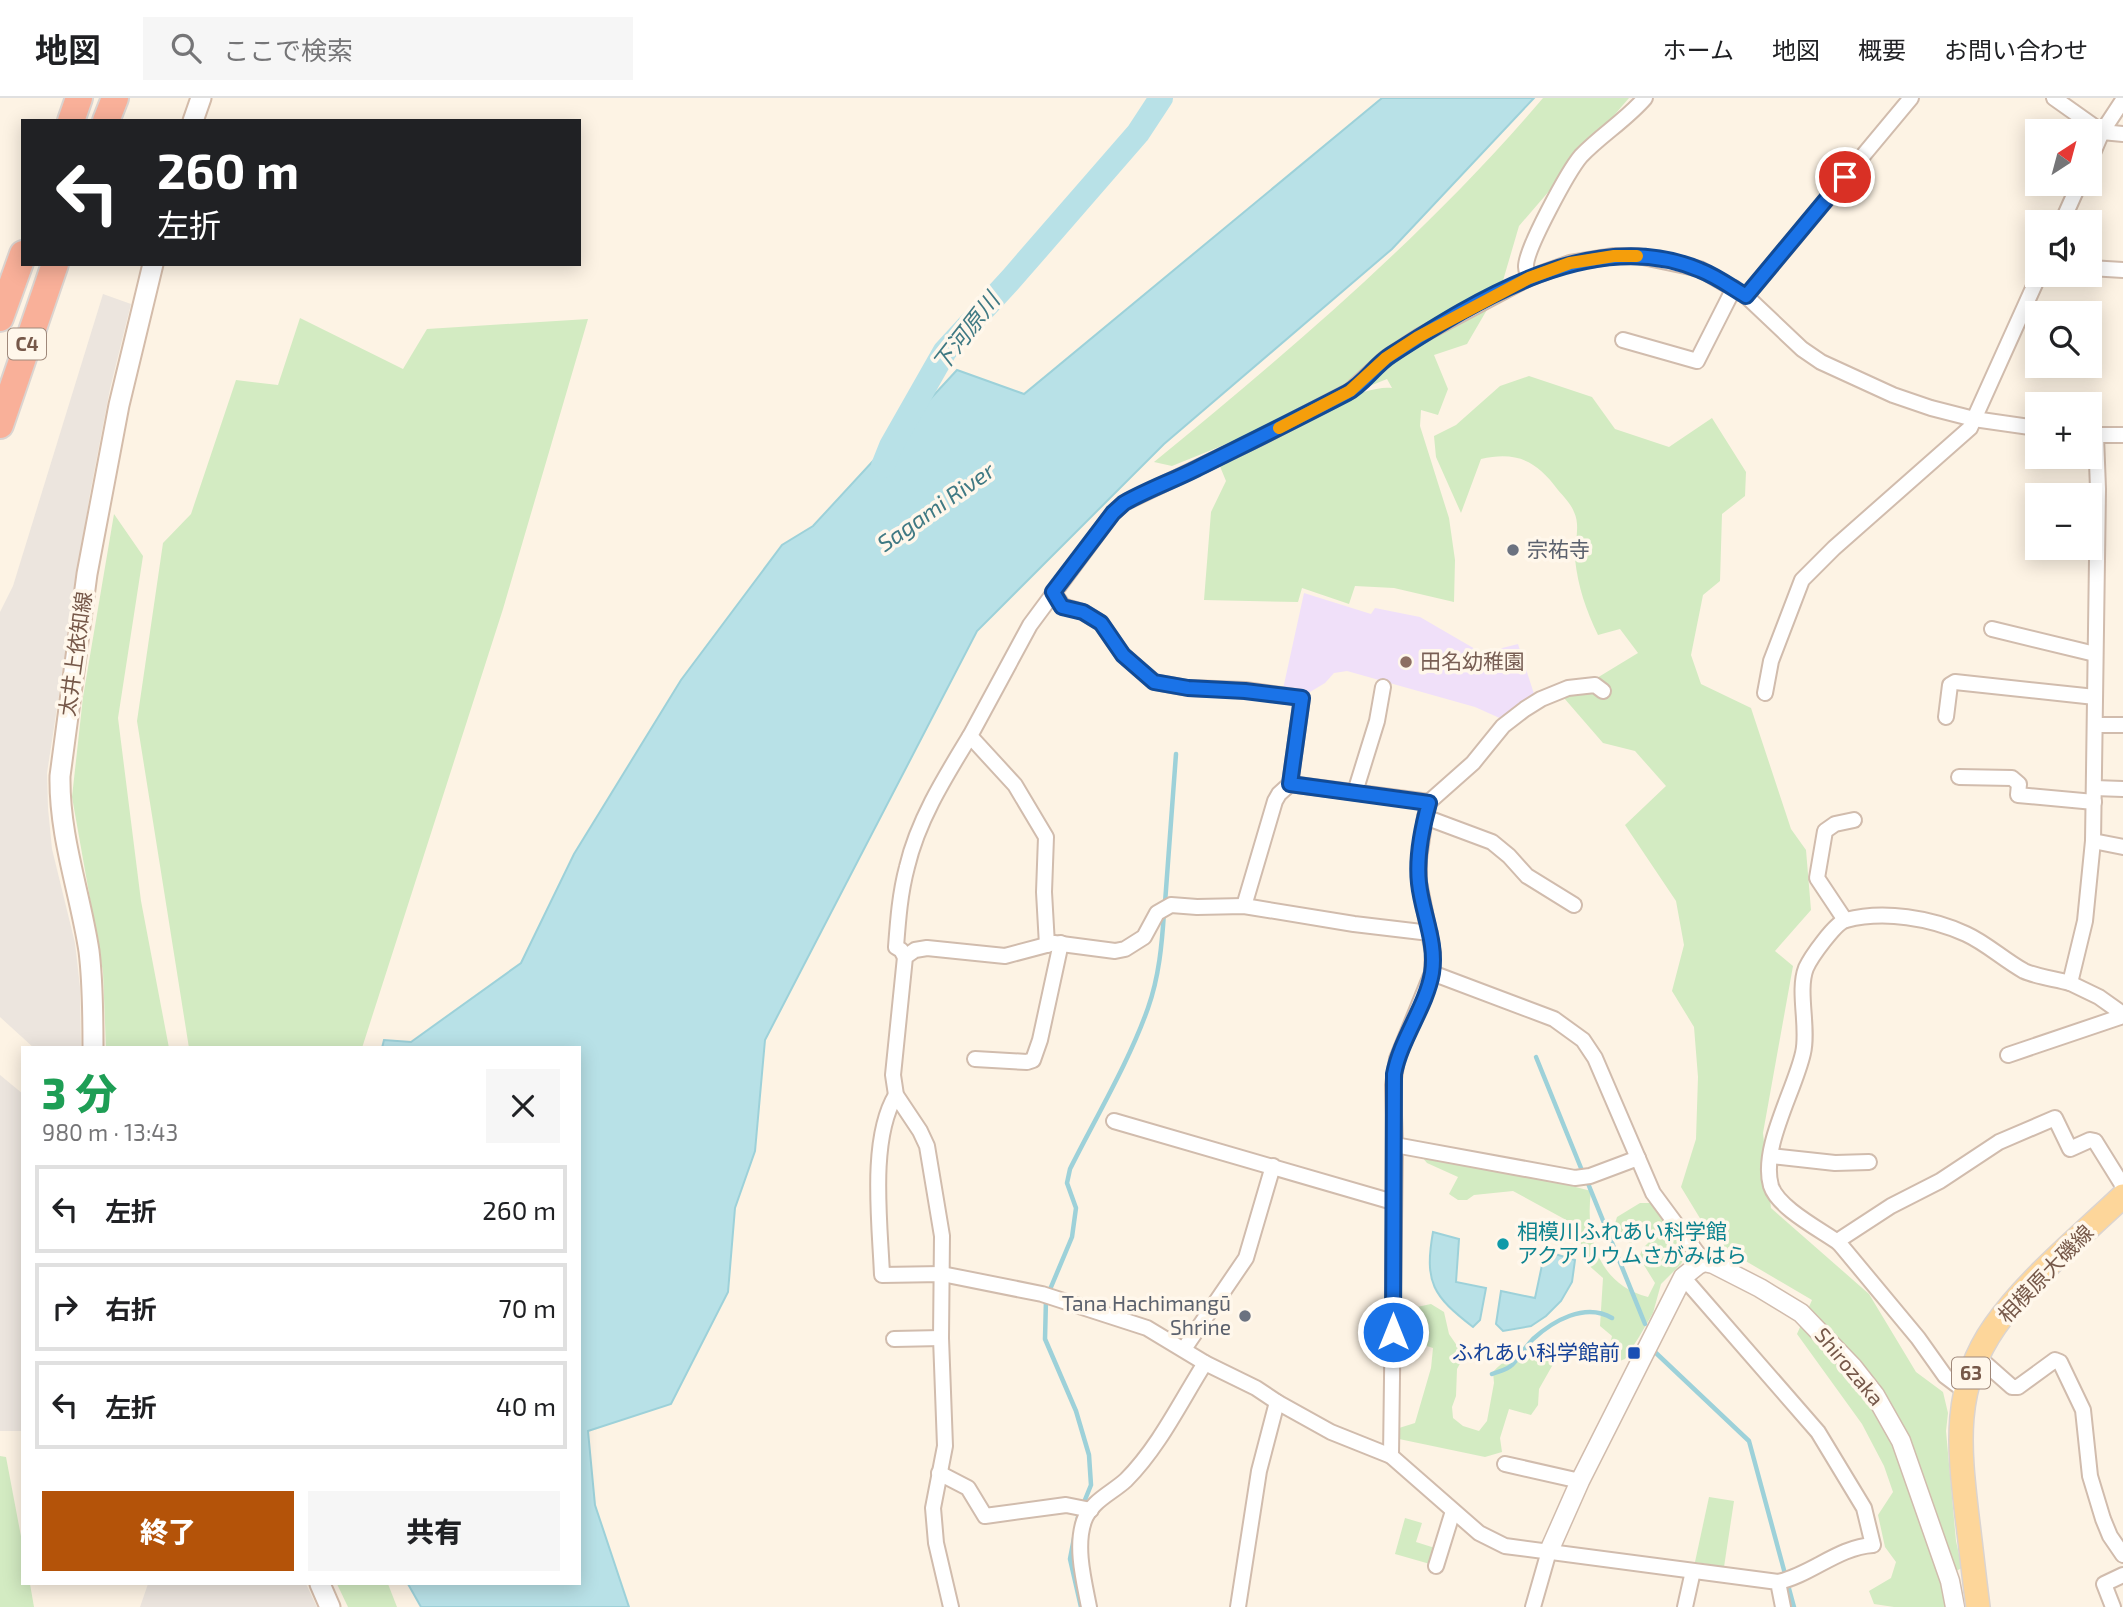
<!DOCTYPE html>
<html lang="ja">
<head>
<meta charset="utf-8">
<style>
	:root { --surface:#fff; --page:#f6f6f6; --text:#202124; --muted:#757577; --line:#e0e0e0; --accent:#b45309 }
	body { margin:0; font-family:"Exo 2","Noto Sans JP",sans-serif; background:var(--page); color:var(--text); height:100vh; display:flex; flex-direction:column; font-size:26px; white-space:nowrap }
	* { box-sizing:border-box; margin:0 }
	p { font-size:23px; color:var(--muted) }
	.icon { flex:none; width:38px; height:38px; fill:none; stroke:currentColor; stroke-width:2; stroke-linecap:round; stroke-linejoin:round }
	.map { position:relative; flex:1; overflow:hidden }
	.sheet { position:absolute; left:21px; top:948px; width:560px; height:539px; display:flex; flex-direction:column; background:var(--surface); border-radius:0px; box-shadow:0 4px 18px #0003 }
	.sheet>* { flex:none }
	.hud { position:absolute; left:21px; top:21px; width:560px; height:147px; border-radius:0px; box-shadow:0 4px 18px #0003; background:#202124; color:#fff; overflow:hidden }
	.needle { width:46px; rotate:36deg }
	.controls { position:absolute; left:2025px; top:21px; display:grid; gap:14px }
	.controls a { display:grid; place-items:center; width:77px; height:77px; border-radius:0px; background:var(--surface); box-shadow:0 4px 18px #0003; font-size:35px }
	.pin { position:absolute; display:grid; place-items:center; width:60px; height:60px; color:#fff; margin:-30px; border:4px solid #fff; border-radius:50%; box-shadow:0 2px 7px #0007 }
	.me { position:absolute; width:77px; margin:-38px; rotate:0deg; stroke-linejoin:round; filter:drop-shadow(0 0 5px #0008) }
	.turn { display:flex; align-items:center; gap:24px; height:147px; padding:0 21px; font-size:32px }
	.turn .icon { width:91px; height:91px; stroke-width:2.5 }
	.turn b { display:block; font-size:49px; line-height:60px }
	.round { display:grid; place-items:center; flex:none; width:74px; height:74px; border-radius:0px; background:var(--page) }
	.overview { display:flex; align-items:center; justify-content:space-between; height:119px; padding:0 21px }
	h1 { font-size:42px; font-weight:800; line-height:52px; color:#1e9e55 }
	.action { display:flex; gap:14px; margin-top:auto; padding:14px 21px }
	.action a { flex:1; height:80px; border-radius:0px; background:var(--accent); color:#fff; font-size:28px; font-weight:800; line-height:80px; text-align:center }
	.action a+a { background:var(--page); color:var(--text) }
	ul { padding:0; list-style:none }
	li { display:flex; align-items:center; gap:21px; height:88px; margin:0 14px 10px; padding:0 7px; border:4px solid var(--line); border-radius:0px }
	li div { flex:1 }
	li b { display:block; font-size:26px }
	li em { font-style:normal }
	header { display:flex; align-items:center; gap:42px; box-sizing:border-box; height:98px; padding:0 35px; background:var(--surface); border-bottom:2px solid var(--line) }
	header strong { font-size:33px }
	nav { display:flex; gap:38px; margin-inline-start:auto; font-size:24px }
	.search { width:490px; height:63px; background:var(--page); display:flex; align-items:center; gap:18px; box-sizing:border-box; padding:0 24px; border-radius:0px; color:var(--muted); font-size:26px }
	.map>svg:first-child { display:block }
	.industrial { fill:#ece5de }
	.education { fill:#f0e0f9 }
	.green { fill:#d3ebc2 }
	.water { fill:#b8e1e7; stroke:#9dd1d9; stroke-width:2 }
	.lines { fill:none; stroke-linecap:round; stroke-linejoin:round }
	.stream { stroke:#9dd1d9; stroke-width:4.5 }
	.river { stroke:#b8e1e7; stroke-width:24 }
	.minor-casing { stroke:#d1bcad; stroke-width:18 }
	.tertiary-casing { stroke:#d1bcad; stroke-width:21 }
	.secondary-casing { stroke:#d4bcaa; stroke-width:23 }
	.primary-casing { stroke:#dbd4d0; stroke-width:26 }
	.motorway-casing { stroke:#dbd4d0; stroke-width:30 }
	.minor { stroke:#fff; stroke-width:14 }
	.tertiary { stroke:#fff; stroke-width:18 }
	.secondary { stroke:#fff; stroke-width:19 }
	.primary { stroke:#fdd69a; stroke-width:23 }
	.motorway { stroke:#f9b099; stroke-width:26 }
	.route-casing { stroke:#114b97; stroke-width:18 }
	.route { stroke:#1a73e8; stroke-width:12 }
	.slow { stroke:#f59e0b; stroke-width:12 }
	.worship-dot { fill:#6b7280; stroke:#fff7eb; stroke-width:2.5 }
	.education-dot { fill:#8d6e63; stroke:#fff7eb; stroke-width:2.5 }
	.culture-dot { fill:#0f9aa8; stroke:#fff7eb; stroke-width:2.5 }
	.transit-dot { fill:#1a4fb4; stroke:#fff7eb; stroke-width:2.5 }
	.labels { text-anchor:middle; stroke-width:7; stroke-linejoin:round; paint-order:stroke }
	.shield { fill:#fff7eb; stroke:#9f887a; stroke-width:2 }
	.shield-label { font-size:19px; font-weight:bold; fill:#765849 }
	.worship-label { font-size:21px; fill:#5b616d; stroke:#fff7eb; text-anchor:start }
	.street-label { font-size:21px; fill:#765849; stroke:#fff7eb }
	.education-label { font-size:21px; fill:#785e54; stroke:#fff7eb; text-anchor:start }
	.culture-label { font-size:21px; fill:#0d838f; stroke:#fff7eb; text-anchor:start }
	.transit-label { font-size:21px; fill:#164399; stroke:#fff7eb; text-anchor:end }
	.water-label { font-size:23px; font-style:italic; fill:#3f7983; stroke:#fff7eb }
</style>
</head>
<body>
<header>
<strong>地図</strong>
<div class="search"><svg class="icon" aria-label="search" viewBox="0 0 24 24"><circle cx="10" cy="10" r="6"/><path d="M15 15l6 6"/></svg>ここで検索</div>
<nav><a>ホーム</a><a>地図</a><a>概要</a><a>お問い合わせ</a></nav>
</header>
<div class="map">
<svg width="2123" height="1509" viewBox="0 0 2123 1509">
	<rect width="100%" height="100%" fill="#fdf3e4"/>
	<!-- industrial -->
	<g class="industrial">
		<path d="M103,196L131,206L110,291L90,396L47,675L48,710L52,751L75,845L80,889L81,950H34L0,919V514L13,488Z"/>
		<path d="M0,977L23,996V1333H0Z"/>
		<path d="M148,1486H306L317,1509H140Z"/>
	</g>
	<!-- education -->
	<path class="education" d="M1304,495L1371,516L1375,510L1420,519L1482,555L1518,546L1535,599L1504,622L1475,609L1347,573L1334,575L1325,585L1310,594L1283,591Z"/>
	<!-- green -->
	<g class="green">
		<path d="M1543,0H1629L1519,128L1502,186L1467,246L1434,257L1448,291L1438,317L1421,312L1420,328L1449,420L1455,462L1454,504L1394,490L1355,488L1349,506L1302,490L1298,504L1204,502L1211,414L1226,383L1219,366C1256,346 1355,285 1392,290L1387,281L1172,368L1154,364C1291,252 1428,135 1543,0Z"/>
		<path d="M300,220L403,271L427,231L588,221L503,511L362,950H189L137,623L163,445L191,416L236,282L278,287Z"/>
		<path d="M1529,278L1592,299L1615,331L1669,349L1712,320L1746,374L1745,398L1722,416L1720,483L1703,497L1691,557L1701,586L1751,610L1791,731L1806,752L1811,812L1775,853L1793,868L1763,1035L1771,1110L1869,1196L1916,1274L1943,1294L1948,1315L1946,1333L1956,1443L1962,1470L1956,1473L1909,1337L1903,1332L1948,1509H1894L1874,1506L1869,1493L1891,1480L1896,1464L1885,1449L1878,1417L1893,1394L1884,1368L1862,1326L1797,1236L1812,1202L1715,1145L1681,1089L1696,1041L1698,979L1694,929L1672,893L1684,847L1676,803L1625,727L1666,688L1635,653L1603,645L1564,600L1638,555L1620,531L1598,537C1586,512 1578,489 1575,461C1574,445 1581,429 1574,414C1571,406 1564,399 1558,392C1537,363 1517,353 1481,361L1461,415L1436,359L1434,338L1456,327L1500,288Z"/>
		<path d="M114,416L143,458L118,620L141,803L169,950H106L103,874L72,699L83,599Z"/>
		<path d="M1431,1057L1491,1070L1496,1073L1545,1081L1591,1093C1585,1139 1598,1186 1648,1199L1655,1185L1639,1159L1643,1150L1653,1140L1650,1134L1645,1133L1631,1145L1617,1139L1614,1129L1617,1119L1640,1105H1653L1689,1150L1681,1166L1661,1186L1653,1215L1639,1239L1625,1261L1617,1264L1608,1254L1612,1238L1600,1228L1603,1180L1585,1164L1580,1142L1570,1135L1568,1123L1513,1093L1474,1097L1467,1102H1458L1449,1096L1458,1079L1427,1065L1422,1059Z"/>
		<path d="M1431,1206L1444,1214L1449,1236L1462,1255L1463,1260L1457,1271L1456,1298L1452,1309L1453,1320L1463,1328L1479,1333L1487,1323L1494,1285L1493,1274C1506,1259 1523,1252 1543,1250L1556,1261L1539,1291L1538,1307L1531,1317L1509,1311L1500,1340L1502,1354L1485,1359L1399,1341V1330L1415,1325L1431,1270L1433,1250L1420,1246L1399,1230V1216L1412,1210Z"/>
		<path d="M0,1358L6,1359L23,1449V1486H30L34,1509H0Z"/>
		<path d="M1709,1399L1734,1403L1724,1469L1695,1464Z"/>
		<path d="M1405,1420L1422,1425L1416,1444L1435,1450L1430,1466L1395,1456Z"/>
		<path d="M337,1486H388L397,1509H348Z"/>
	</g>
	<!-- water -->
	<g class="water">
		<path d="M1382,0H1534L1392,151L1164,346L977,533L765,942L755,1053L735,1110L728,1194L671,1306L588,1333L595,1407L629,1509H421L408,1486H579V950H382L384,942L411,944L521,865L574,756L681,582L782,447L813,428L957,272L1024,296Z"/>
		<path d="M1433,1134L1459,1141L1456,1184L1486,1190L1480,1222L1473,1229C1433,1198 1424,1185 1433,1134Z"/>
		<path d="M1545,1153L1575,1162L1572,1184L1561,1203L1546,1218L1531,1228L1503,1233L1496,1226L1501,1193L1535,1200Z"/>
	</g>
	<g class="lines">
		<!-- stream -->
		<g class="stream">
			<path d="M1165,805L1176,656"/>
			<path d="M1536,959L1583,1075"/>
			<path d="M1587,1083L1645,1226"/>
			<path d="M1656,1255L1749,1343L1794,1509"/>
			<path d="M1492,1276C1499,1273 1507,1272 1512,1267C1520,1259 1525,1249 1533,1241C1553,1223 1585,1204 1612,1220"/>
			<path d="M1081,1509L1070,1461L1078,1419L1091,1387L1089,1357L1076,1313L1045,1241L1046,1201L1072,1139L1076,1110L1067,1085L1070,1071C1096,1019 1129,964 1148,910C1159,879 1162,846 1164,814"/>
		</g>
		<!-- river -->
		<path class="river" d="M883,368L891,348L945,253L1012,180L1138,35L1161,0"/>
		<defs>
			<g id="minor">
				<path d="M2054,0L2102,34L2123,36"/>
				<path d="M2090,62L2102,34L2123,2"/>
				<path d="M2062,124L2079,86"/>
				<path d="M2090,170L2123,172"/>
				<path d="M1529,180C1528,176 1526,173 1526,169C1525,152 1569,72 1581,58C1601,37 1626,22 1645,0"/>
				<path d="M1746,198L1911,0"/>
				<path d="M1623,242L1697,263L1734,190"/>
				<path d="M2090,337H2123"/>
				<path d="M2096,338L2098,391L2093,743L2085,823L2070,885L2099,899L2123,916"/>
				<path d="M1053,494L1063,508L1083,514L1101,525L1123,557L1154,584L1188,590L1245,592L1302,600L1290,686"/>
				<path d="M1992,531L2095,556"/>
				<path d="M1603,593L1595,587L1568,590L1541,601L1525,611L1503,628L1473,665L1429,704L1425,719L1419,761V784L1433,855L1432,875L1397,961L1393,987L1395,1047L1391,1358L1479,1435L1505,1448L1778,1484L1783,1509"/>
				<path d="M1765,595L1771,563L1802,482L1834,450L1970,330L2039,177"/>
				<path d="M1946,619L1950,587L1955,584L2095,599"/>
				<path d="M2095,627H2123"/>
				<path d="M1959,679L2012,680L2019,686L2018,697L2094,704"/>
				<path d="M2094,690L2123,691"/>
				<path d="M1355,694L1377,623L1383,589"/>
				<path d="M1425,719L1492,744L1509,758L1527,778L1574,807"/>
				<path d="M2093,743L2123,749"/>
				<path d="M1244,808L1275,703L1279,696L1290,686L1429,704"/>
				<path d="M1845,822L1817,780L1825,733L1835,726L1854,722"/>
				<path d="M1047,847L1044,794L1046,739L1015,687L970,638L1030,527L1113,415L1124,405L1257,341L1350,293L1386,260L1418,239L1529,180L1570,165L1614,158H1638L1700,171L1746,198L1802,251L1821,264L1893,297L1931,310L1974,321L2037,330"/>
				<path d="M905,859L901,852L896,849C898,822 900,795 907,769C918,722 945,679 970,638"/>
				<path d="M1432,875L1554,921L1583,942L1595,960L1653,1095L1704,1164"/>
				<path d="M2008,957L2123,918"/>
				<path d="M975,961L1027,964L1033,962L1040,942L1061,845"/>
				<path d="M896,997C869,1041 880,1126 882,1177L942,1176L1042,1196L1147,1230L1205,1265"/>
				<path d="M1114,1023L1393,1104"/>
				<path d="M1395,1047L1575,1080L1590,1078L1638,1060"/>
				<path d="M1771,1058L1835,1065L1869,1064"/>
				<path d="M1839,1145C1821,1132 1778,1110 1771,1088C1760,1050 1795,992 1803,955C1809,930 1797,893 1806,870C1811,859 1835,825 1846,822C1884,812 1931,820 1966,836C1986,845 2004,862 2024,873C2037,879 2056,881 2070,885"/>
				<path d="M1683,1179L1818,1334L1864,1410L1873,1447C1838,1449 1811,1477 1778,1484"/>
				<path d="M894,1241L941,1240"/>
				<path d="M1184,1251L1246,1160L1273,1068"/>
				<path d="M1978,1259L2012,1289H2018L2055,1262L2060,1264L2083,1312L2090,1378L2103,1421L2110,1438L2123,1457"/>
				<path d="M1965,1293L1945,1278L1918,1240L1839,1145L1842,1140L1891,1108L1940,1083L1999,1044L2055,1020L2070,1051L2090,1042L2095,1043L2123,1088"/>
				<path d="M1277,1304L1331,1334L1391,1358"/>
				<path d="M1505,1366L1580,1383"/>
				<path d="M939,1375L968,1390L985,1418L1066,1407L1091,1412"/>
				<path d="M1436,1468L1453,1413"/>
				<path d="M951,1509L936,1445L933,1410L945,1348L941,1240L942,1138L927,1048L920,1033L896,997L893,977L905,859L915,852L927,850L1005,858L1054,845L1115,853L1125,851L1144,839L1157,815L1171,807L1197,809L1244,808L1354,826L1430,835"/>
				<path d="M1089,1509C1084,1483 1075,1449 1084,1423C1091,1403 1112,1395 1126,1382C1159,1349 1181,1303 1205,1265L1256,1290L1277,1304L1259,1373L1238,1509"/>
				<path d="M1533,1509L1549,1453"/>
				<path d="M1685,1509L1693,1473"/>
				<path d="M2113,1509L2104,1486L2123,1477"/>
			</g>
			<path id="tertiary" d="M1549,1453L1580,1383L1683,1179L1698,1167L1704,1164L1713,1166L1760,1190L1801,1215L1853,1269L1875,1297L1901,1343L1950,1483L1955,1509"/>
			<g id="secondary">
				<path d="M193,23L201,0"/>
				<path d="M93,950C93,918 93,885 89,853C80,794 59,739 60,678L87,476L119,307L153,166"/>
				<path d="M320,1486L330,1509"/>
			</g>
			<path id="primary" d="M1978,1509C1974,1479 1971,1449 1967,1418C1959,1349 1952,1289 1995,1228C2028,1181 2081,1138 2123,1098"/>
			<g id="motorway">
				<path d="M71,23L79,0"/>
				<path d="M106,23L115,0"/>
				<path d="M0,220L23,156"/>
				<path d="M0,327L55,166"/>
			</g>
		</defs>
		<!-- minor casing -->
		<use href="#minor" class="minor-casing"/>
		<!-- tertiary casing -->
		<use href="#tertiary" class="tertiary-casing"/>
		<!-- secondary casing -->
		<use href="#secondary" class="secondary-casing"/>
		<!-- primary casing -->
		<use href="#primary" class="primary-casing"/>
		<!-- motorway casing -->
		<use href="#motorway" class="motorway-casing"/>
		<!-- minor -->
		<use href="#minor" class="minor"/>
		<!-- tertiary -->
		<use href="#tertiary" class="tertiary"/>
		<!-- secondary -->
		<use href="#secondary" class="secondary"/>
		<!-- primary -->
		<use href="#primary" class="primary"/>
		<!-- motorway -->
		<use href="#motorway" class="motorway"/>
	</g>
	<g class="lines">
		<defs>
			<path id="route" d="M1393,1234L1394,976C1401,940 1426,909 1432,875C1437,844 1422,815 1419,785C1416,758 1422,730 1429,705L1290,686L1302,600L1245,593L1188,590L1154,584L1123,557L1101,525L1083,514L1062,509L1053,494L1113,415L1124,405C1147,392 1172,383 1196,371C1246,346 1297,321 1347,295C1364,286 1375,267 1391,257C1478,201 1595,127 1700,172C1716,178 1731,189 1746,198L1845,79"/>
		</defs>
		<!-- route casing -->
		<use href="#route" class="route-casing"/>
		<!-- route -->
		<use href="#route" class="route"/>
		<!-- slow -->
		<path class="slow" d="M1279,330L1350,293L1386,260L1418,239L1529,180L1570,165L1614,158H1637"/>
	</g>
	<!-- markers -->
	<g class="worship-dot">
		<circle cx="1513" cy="452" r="7"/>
		<circle cx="1245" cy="1218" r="7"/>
	</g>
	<circle class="education-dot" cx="1406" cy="564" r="7"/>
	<circle class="culture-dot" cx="1503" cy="1146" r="7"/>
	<rect class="transit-dot" x="1627" y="1248" width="14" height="14" rx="3.5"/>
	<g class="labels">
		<!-- shield labels -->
		<g class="shield">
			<rect x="8" y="230.5" width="38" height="31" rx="5"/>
			<rect x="1952" y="1259.5" width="38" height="31" rx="5"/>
		</g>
		<g class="shield-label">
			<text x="27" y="253">C4</text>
			<text x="1971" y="1282">63</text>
		</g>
		<!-- worship labels -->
		<g class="worship-label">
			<text x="1527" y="459">宗祐寺</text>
			<text x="1231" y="1213" text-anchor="end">Tana Hachimangū<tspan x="1231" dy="24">Shrine</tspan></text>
		</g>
		<!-- street labels -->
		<g class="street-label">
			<text transform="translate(76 556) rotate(-82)" y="7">太井上依知線</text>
			<text transform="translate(2046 1176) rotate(-46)" y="7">相模原大磯線</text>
			<text transform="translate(1849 1269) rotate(50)" y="7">Shirozaka</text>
		</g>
		<!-- education labels -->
		<g class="education-label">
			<text x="1420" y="571">田名幼稚園</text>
		</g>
		<!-- culture labels -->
		<g class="culture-label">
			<text x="1517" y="1141">相模川ふれあい科学館<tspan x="1517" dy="24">アクアリウムさがみはら</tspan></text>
		</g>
		<!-- transit labels -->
		<g class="transit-label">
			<text x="1620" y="1262">ふれあい科学館前</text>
		</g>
		<!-- water labels -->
		<g class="water-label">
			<text transform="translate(966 234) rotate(-52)" y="8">下河原川</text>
			<text transform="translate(936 409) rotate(-35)" y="8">Sagami River</text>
		</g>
	</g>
</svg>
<div class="controls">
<a><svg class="needle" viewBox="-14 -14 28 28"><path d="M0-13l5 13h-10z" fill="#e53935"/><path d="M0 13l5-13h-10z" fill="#757577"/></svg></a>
<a><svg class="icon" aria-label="sound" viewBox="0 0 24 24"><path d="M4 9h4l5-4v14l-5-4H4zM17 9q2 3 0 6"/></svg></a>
<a><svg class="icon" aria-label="search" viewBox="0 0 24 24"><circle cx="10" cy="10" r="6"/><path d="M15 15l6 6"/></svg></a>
<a>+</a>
<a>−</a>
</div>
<div class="pin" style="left:1845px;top:79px;background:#d93025"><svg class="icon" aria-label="arrive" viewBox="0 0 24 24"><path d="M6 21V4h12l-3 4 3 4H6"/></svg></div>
<svg class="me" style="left:1393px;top:1234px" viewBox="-20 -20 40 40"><circle r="17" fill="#1a73e8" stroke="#fff" stroke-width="3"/><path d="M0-11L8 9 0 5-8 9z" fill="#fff"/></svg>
<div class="hud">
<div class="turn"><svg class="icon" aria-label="left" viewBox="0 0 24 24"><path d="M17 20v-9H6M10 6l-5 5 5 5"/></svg><div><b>260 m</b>左折</div></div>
</div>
<section class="sheet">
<div class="overview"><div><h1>3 分</h1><p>980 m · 13:43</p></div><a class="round"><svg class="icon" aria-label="close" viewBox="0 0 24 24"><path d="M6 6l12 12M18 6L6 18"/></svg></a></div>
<ul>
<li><svg class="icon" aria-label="left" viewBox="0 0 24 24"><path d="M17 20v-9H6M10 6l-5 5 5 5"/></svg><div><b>左折</b></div><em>260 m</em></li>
<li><svg class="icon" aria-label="right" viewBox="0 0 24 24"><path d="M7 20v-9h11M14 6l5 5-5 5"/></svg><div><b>右折</b></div><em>70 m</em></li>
<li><svg class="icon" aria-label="left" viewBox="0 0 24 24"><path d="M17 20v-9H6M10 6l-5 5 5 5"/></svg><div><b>左折</b></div><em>40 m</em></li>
</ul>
<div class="action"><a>終了</a><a>共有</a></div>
</section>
</div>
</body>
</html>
